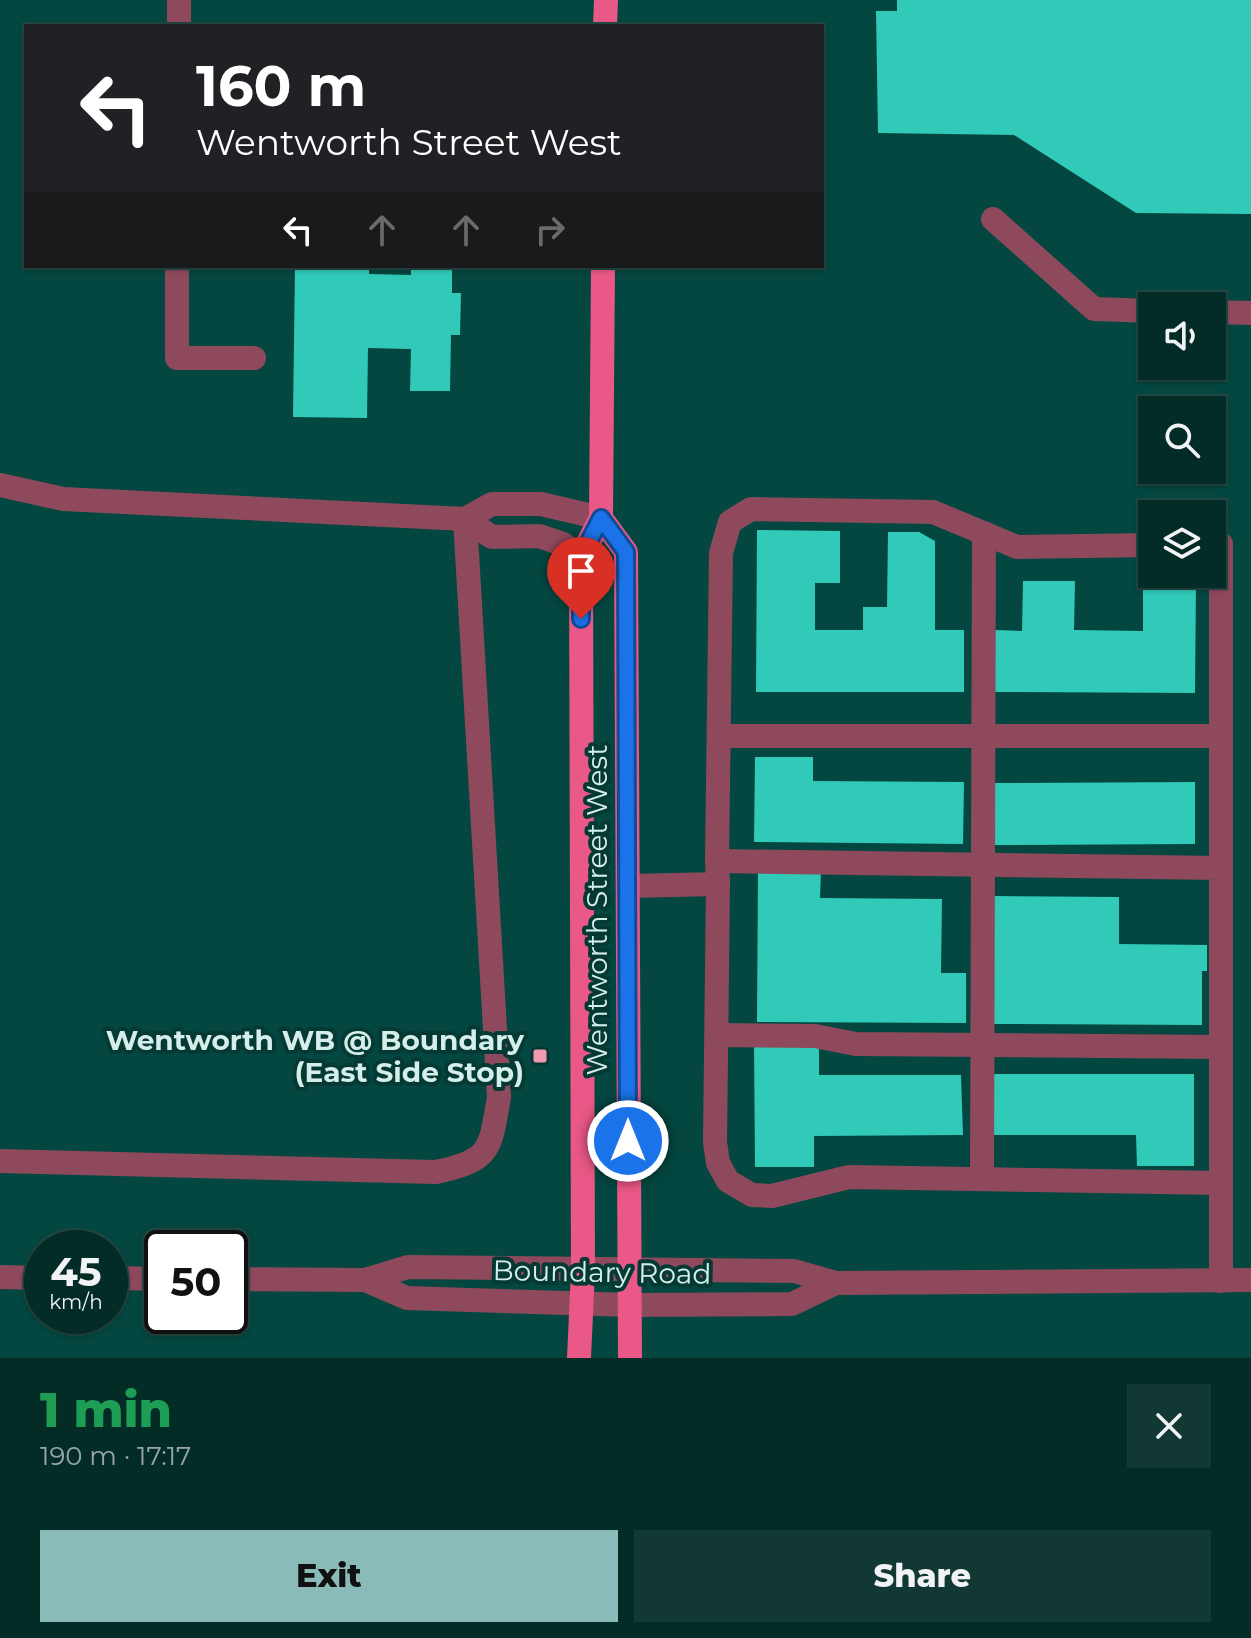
<!DOCTYPE html>
<html lang="en">
<head>
<meta charset="utf-8">
<style>
	:root { --surface:#042c27; --page:#123833; --text:#f1f3f6; --muted:#97a7a7; --line:#254844; --accent:#8bbbb9 }
	body { margin:0; font-family:Montserrat,sans-serif; background:var(--page); color:var(--text); height:100vh; display:flex; flex-direction:column; font-size:30px; white-space:nowrap }
	* { box-sizing:border-box; margin:0 }
	p { font-size:26px; color:var(--muted) }
	.icon { flex:none; width:44px; height:44px; fill:none; stroke:currentColor; stroke-width:2; stroke-linecap:round; stroke-linejoin:round }
	.map { position:relative; height:1358px; overflow:hidden }
	.drawer { display:flex; flex-direction:column; background:var(--surface); flex:1 }
	.drawer>* { flex:none }
	.guide { position:absolute; left:24px; top:24px; width:800px; height:244px; border-radius:0px; box-shadow:0 2px 6px #0004,0 0 0 2px var(--line); background:#202124; color:#fff; overflow:hidden }
	.tools { position:absolute; left:1138px; top:292px; display:grid; gap:16px }
	.tools a { display:grid; place-items:center; width:88px; height:88px; border-radius:0px; background:var(--surface); box-shadow:0 2px 6px #0004,0 0 0 2px var(--line); font-size:40px }
	.speed { position:absolute; left:24px; top:1230px; display:flex; gap:16px; font-size:40px; font-weight:700; text-align:center }
	.speed>* { display:grid; place-content:center; width:104px; height:104px; border-radius:50%; background:var(--surface); box-shadow:0 2px 6px #0004,0 0 0 2px var(--line); line-height:1 }
	.speed small { font-size:20px; font-weight:400 }
	.speed .limit { border:4px solid #111; border-radius:12px; background:#fff; color:#111 }
	.pin { position:absolute; display:grid; place-items:center; width:68px; height:68px; color:#fff; margin:-82px -34px; border-radius:50% 50% 50% 0; rotate:-45deg; box-shadow:0 0 8px #0007 }
	.pin .icon { rotate:45deg }
	.me { position:absolute; width:88px; margin:-44px; rotate:0deg; stroke-linejoin:round; filter:drop-shadow(0 0 6px #0008) }
	.turn { display:flex; align-items:center; gap:28px; height:168px; padding:0 40px; font-size:36px }
	.turn .icon { width:104px; height:104px; stroke-width:2.5 }
	.turn b { display:block; font-size:56px; line-height:68px }
	.lanes { display:flex; align-items:center; height:76px; padding:0 40px; background:#0003; justify-content:center; gap:40px; direction:ltr }
	.lanes .off { opacity:.35 }
	.round { display:grid; place-items:center; flex:none; width:84px; height:84px; border-radius:0px; background:var(--page) }
	.summary { display:flex; align-items:center; justify-content:space-between; height:136px; padding:0 40px }
	h1 { font-size:48px; font-weight:800; line-height:60px; color:#1e9e55 }
	.action { display:flex; gap:16px; margin-top:auto; padding:16px 40px }
	.action a { flex:1; height:92px; border-radius:0px; background:var(--accent); color:#111; font-size:32px; font-weight:800; line-height:92px; text-align:center }
	.action a+a { background:var(--page); color:var(--text) }
	.map>svg:first-child { display:block }
	.built { fill:#044740; fill-rule:evenodd }
	.building { fill:#31c9b8 }
	.lines { fill:none; stroke-linecap:round; stroke-linejoin:round }
	.minor { stroke:#8f495c; stroke-width:24 }
	.major { stroke:#e95886; stroke-width:24 }
	.route-casing { stroke:#114b97; stroke-width:20 }
	.route { stroke:#1a73e8; stroke-width:14 }
	.poi-dot { fill:#f29ab0; stroke:#053a34; stroke-width:3 }
	.labels { text-anchor:middle; stroke-width:8; stroke-linejoin:round; paint-order:stroke }
	.street-label { font-size:28px; fill:#d5eee9; stroke:#053a34 }
	.poi-label { font-size:28px; font-weight:bold; fill:#d5eee9; stroke:#053a34; text-anchor:end }
</style>
</head>
<body>
<div class="map">
<svg width="1251" height="1358" viewBox="0 0 1251 1358">
	<rect width="100%" height="100%" fill="#053a34"/>
	<!-- built -->
	<path class="built" d="M0,0H1251V1358H0ZM26,26H822V266H26ZM1152,306H1212V366H1152ZM1152,410H1212V470H1152ZM1152,514H1212V574H1152ZM42,1248H110V1316H42ZM162,1248H230V1316H162Z"/>
	<!-- building -->
	<g class="building">
		<path d="M897,0H1251V214L1136,213L1014,135L878,133L876,11H897Z"/>
		<path d="M295,266H369V274L411,275V266H452V293H461L460,335H451L450,391H410L411,349L368,348L367,418L293,417Z"/>
		<path d="M757,530L840,531V583H815V630H863V607H887L888,532H919L935,541V630H964V692H756Z"/>
		<path d="M1023,581H1075L1074,630L1143,631V581H1196L1195,693L993,692L994,630L1022,631Z"/>
		<path d="M755,757H813V781L964,782L963,844L754,842Z"/>
		<path d="M1195,782V844L994,845L993,783Z"/>
		<path d="M758,870L821,871L820,898L942,899L941,973H966V1023L757,1022Z"/>
		<path d="M993,896L1119,897V944L1207,945V971H1202V1025L992,1024Z"/>
		<path d="M754,1045H819V1075H961L963,1135L814,1136V1167H755Z"/>
		<path d="M992,1074H1194V1166H1137L1136,1135H992Z"/>
	</g>
	<g class="lines">
		<!-- minor -->
		<g class="minor">
			<path d="M179,26V0"/>
			<path d="M993,219L1094,309L1152,311"/>
			<path d="M177,266V358H254"/>
			<path d="M1212,312L1251,313"/>
			<path d="M0,485L63,499L465,519L492,537L539,536L563,544L581,557"/>
			<path d="M465,519L492,504H541L601,518"/>
			<path d="M1212,544H1221V868"/>
			<path d="M722,736H1221"/>
			<path d="M717,861L721,553L730,522L751,509L933,512L1017,547L1152,545"/>
			<path d="M718,884L715,1142L718,1163L728,1181L752,1195L772,1196L849,1177L1221,1183"/>
			<path d="M628,886L718,884L717,861L1221,868V1281"/>
			<path d="M717,1035L815,1036L856,1044L1221,1047"/>
			<path d="M0,1161L436,1172C492,1160 490,1149 499,1097L465,519"/>
			<path d="M982,1179L984,533"/>
			<path d="M0,1277L42,1278"/>
			<path d="M110,1278L162,1279"/>
			<path d="M230,1279L365,1280L408,1267L794,1271L836,1283L1251,1280"/>
			<path d="M365,1280L407,1298L630,1305L792,1304L836,1283"/>
		</g>
		<!-- major -->
		<g class="major">
			<path d="M605,26L606,0"/>
			<path d="M601,518L626,552L630,1358"/>
			<path d="M579,1358L583,1271L581,557L601,518L603,266"/>
		</g>
	</g>
	<g class="lines">
		<defs>
			<path id="route" d="M581,619V557L601,518L626,552L628,1141"/>
		</defs>
		<!-- route casing -->
		<use href="#route" class="route-casing"/>
		<!-- route -->
		<use href="#route" class="route"/>
	</g>
	<!-- markers -->
	<rect class="poi-dot" x="532" y="1048" width="16" height="16" rx="4"/>
	<g class="labels">
		<!-- street labels -->
		<g class="street-label">
			<text transform="translate(597 910) rotate(-90)" y="10">Wentworth Street West</text>
			<text transform="translate(602 1272) rotate(1)" y="10">Boundary Road</text>
		</g>
		<!-- poi labels -->
		<g class="poi-label">
			<text x="524" y="1050">Wentworth WB @ Boundary<tspan x="524" dy="32">(East Side Stop)</tspan></text>
		</g>
	</g>
</svg>
<div class="tools">
<a><svg class="icon" aria-label="sound" viewBox="0 0 24 24"><path d="M4 9h4l5-4v14l-5-4H4zM17 9q2 3 0 6"/></svg></a>
<a><svg class="icon" aria-label="search" viewBox="0 0 24 24"><circle cx="10" cy="10" r="6"/><path d="M15 15l6 6"/></svg></a>
<a><svg class="icon" aria-label="layers" viewBox="0 0 24 24"><path d="M12 4l9 5-9 5-9-5zM3 14l9 5 9-5"/></svg></a>
</div>
<div class="speed"><div>45<small>km/h</small></div><div class="limit">50</div></div>
<div class="pin" style="left:581px;top:619px;background:#d93025"><svg class="icon" aria-label="arrive" viewBox="0 0 24 24"><path d="M6 21V4h12l-3 4 3 4H6"/></svg></div>
<svg class="me" style="left:628px;top:1141px" viewBox="-20 -20 40 40"><circle r="17" fill="#1a73e8" stroke="#fff" stroke-width="3"/><path d="M0-11L8 9 0 5-8 9z" fill="#fff"/></svg>
<div class="guide">
<div class="turn"><svg class="icon" aria-label="left" viewBox="0 0 24 24"><path d="M17 20v-9H6M10 6l-5 5 5 5"/></svg><div><b>160 m</b>Wentworth Street West</div></div>
<div class="lanes"><svg class="icon" aria-label="left" viewBox="0 0 24 24"><path d="M17 20v-9H6M10 6l-5 5 5 5"/></svg><svg class="icon off" aria-label="ahead" viewBox="0 0 24 24"><path d="M12 20V5M6 11l6-6 6 6"/></svg><svg class="icon off" aria-label="ahead" viewBox="0 0 24 24"><path d="M12 20V5M6 11l6-6 6 6"/></svg><svg class="icon off" aria-label="right" viewBox="0 0 24 24"><path d="M7 20v-9h11M14 6l5 5-5 5"/></svg></div>
</div>
</div>
<section class="drawer">
<div class="summary"><div><h1>1 min</h1><p>190 m · 17:17</p></div><a class="round"><svg class="icon" aria-label="close" viewBox="0 0 24 24"><path d="M6 6l12 12M18 6L6 18"/></svg></a></div>
<div class="action"><a>Exit</a><a>Share</a></div>
</section>
</body>
</html>
